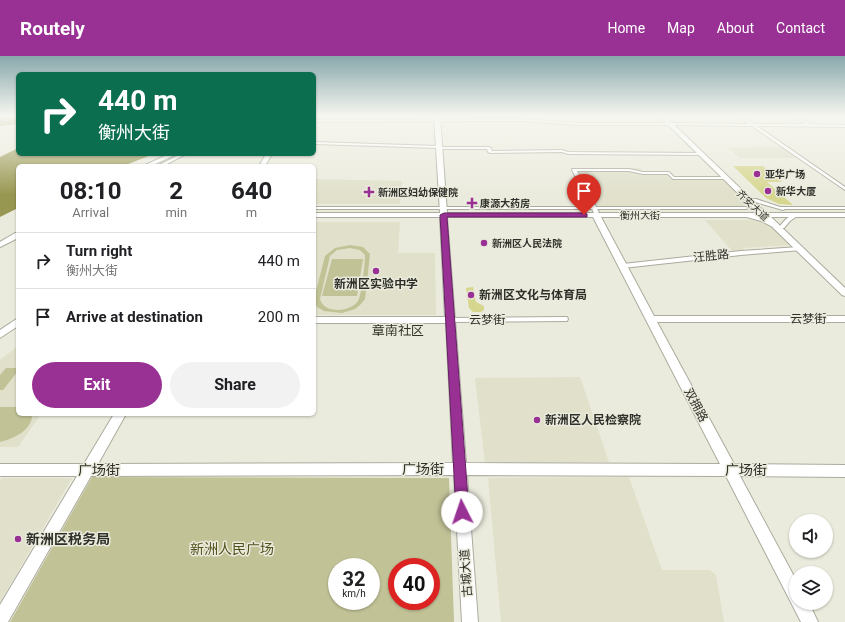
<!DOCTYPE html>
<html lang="en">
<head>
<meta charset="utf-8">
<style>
	:root { --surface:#fff; --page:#f2f2f2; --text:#202124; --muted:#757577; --line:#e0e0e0; --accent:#993194 }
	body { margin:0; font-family:Roboto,"Noto Sans SC",sans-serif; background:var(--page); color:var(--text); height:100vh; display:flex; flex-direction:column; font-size:15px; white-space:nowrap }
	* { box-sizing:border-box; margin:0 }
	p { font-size:13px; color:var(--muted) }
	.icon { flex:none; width:22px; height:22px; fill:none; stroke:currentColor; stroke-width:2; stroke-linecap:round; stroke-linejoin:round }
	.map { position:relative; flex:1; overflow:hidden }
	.details { position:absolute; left:16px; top:108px; width:300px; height:252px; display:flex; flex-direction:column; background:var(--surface); border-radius:6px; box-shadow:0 1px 3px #0004 }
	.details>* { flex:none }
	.guide { position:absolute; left:16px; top:16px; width:300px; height:84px; border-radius:6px; box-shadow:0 1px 3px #0004; background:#0b6e4f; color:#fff; overflow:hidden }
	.controls { position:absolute; left:789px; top:458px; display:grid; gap:8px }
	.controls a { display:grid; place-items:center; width:44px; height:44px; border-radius:50%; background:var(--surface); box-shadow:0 1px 3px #0004; font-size:20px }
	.speed { position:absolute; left:328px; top:502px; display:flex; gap:8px; font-size:20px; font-weight:700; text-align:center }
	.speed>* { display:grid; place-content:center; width:52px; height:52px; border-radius:50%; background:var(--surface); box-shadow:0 1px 3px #0004; line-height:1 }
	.speed small { font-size:10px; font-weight:400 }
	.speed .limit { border:6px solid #d22; background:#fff; color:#111 }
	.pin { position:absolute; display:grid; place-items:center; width:34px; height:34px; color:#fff; margin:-41px -17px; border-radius:50% 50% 50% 0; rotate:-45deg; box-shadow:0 0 4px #0007 }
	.pin .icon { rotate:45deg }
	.me { position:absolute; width:44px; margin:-22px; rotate:356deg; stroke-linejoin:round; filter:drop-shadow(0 0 3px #0008) }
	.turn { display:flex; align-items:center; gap:14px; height:84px; padding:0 16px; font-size:18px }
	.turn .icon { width:52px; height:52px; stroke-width:2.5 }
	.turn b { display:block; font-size:28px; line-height:34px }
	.eta { display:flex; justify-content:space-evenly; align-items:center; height:68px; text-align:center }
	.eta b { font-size:24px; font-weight:700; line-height:28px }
	.action { display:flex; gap:8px; margin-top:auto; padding:8px 16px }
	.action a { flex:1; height:46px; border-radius:24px; background:var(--accent); color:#fff; font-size:16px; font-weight:700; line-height:46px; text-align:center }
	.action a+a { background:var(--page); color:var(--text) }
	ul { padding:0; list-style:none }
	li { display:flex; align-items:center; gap:12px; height:56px; padding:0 16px; border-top:1px solid var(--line) }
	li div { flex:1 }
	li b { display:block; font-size:15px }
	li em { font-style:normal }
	header { display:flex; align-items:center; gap:24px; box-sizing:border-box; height:56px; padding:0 20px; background:var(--accent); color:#fff }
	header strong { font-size:19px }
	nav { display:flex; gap:22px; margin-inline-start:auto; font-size:14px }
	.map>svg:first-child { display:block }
	.built { fill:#e0e0cb }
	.green { fill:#c1c296; fill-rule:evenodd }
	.water { fill:#989751 }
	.building { fill:#d6d68e }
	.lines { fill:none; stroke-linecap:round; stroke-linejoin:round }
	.street-casing { stroke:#abab9e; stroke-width:2 }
	.secondary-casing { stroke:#abab9e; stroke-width:2 }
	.street { fill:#fff; fill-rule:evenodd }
	.secondary { fill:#fff; fill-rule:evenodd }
	.route { fill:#993194; stroke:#632060 }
	.poi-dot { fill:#993194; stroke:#ebebdd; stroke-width:1.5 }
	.labels { text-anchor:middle; stroke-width:3; stroke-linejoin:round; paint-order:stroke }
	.far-poi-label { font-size:10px; font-weight:bold; fill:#2f302a; stroke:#ebebdd; text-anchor:start }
	.far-street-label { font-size:10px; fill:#2f302a; stroke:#ebebdd }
	.street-label { font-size:12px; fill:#2f302a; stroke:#ebebdd }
	.poi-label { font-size:12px; font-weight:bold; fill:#2f302a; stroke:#ebebdd; text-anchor:start }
	.neighbourhood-label { font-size:13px; fill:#303025; stroke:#ebebdd }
	.near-street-label { font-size:14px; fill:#2f302a; stroke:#ebebdd }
	.near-poi-label { font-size:14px; font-weight:bold; fill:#2f302a; stroke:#ebebdd; text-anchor:start }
	.near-park-label { font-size:14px; fill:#52511c; stroke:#ebebdd }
</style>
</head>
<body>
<header>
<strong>Routely</strong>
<nav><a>Home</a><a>Map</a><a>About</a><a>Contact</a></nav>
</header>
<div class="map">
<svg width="845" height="566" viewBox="0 0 845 566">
	<rect width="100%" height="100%" fill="#ebebdd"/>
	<!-- built -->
	<g class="built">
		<path d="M784,91L799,102H740L728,92Z"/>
		<path d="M640,112L642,115H668L674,121H722L747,148L740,152L596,151L576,113Z"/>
		<path d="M314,123L402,125L400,148H314Z"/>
		<path d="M705,164H751L770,168L791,189L743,192L745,195L733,196Z"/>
		<path d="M314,166H400L398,197H435L436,259H314Z"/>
		<path d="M18,290V358H41L18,391H0V304Z"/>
		<path d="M580,321L609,406L485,407L475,322Z"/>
		<path d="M629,421L662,514H710L716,519L724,566H501L488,422Z"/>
		<path d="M2,422H72L0,546V424Z"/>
	</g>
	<!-- green -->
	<g class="green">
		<path d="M350,189L363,191L370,198L365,243L361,248L355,253L342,257L324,255L317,251L314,243L325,200L335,192ZM350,192L360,194L365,199C365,208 362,235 359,243C353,257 323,258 320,243L330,200L337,194Z"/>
		<path d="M332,203H363L357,240H322Z"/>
		<path d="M6,312H18V315L3,334H0V319Z"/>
		<path d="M0,351H18V358H32C33,374 13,383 0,386Z"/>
		<path d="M92,421L449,422L454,566H10ZM337,511H371V545H337ZM397,511H431V545H397Z"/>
	</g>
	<!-- water -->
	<g class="water">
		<path d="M0,60H18V68L0,70Z"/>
		<path d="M18,92V98H154L123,110H18V152L0,161V101Z"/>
	</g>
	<!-- building -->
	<g class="building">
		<path d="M733,110H763L782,126H767L793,149L779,148L766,142Z"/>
		<path d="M473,231L476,246L484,250V254L481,256H473L469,252L466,232Z"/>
	</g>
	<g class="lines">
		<defs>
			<g id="street">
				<path d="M738,60H742L754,68H805L792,60H797L810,68L845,69V71L757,70L845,131V134L752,70L674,69L672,68L674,67L749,68Z"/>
				<path d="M521,63L579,67H670L672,68L670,69H579L521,65L314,66V64Z"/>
				<path d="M314,86L439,90L441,91H489L491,92L492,95L562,94L568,96L701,97L703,98L701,99L568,98L562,96L490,97L488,96L487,93H439L437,92L314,88Z"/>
				<path d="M181,98H186L165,109L161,108Z"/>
				<path d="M572,113H629L643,116H669L674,121H726L728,122L726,123H673L668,118H643L629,115H577L596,151H746L748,152L746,153H597L599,156L596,158L594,157L592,153H314V151H591L572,114Z"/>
				<path d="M752,143H756L780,151H845V153H785L783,154L752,145Z"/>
				<path d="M745,157L765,163L778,170L777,171H773L761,165L743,160L742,159Z"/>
				<path d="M795,157L798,159L797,160L790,165L784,172H780L779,171L786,163Z"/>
				<path d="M799,191L802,193L801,194L741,199L623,212L620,210L623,208L741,195Z"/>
				<path d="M565,261H567L568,263L567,265L450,266L447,264L450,262Z"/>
			</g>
			<g id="secondary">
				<path d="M434,60H440L447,157H758L659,60H665L766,157H845V161H771L845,232V240L842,239L762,161H601L654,260H845V266H657L734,408L845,409V421L740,420L796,524V547H809L818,566H801L726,420L467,419L478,566H462L454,419L91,420L8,566H0V549L77,420H0V408H84L114,358H126L98,408L453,407L446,267H314V261H445L440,161H314V157H440ZM447,161H593L720,408L466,407Z"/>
				<path d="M169,98H177L151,110H143Z"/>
				<path d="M266,98H272L265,110H259Z"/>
				<path d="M15,177H18V182L0,191V186Z"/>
				<path d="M18,262V270L0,282V274Z"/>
			</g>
		</defs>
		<!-- street casing -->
		<use href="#street" class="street-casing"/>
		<!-- secondary casing -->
		<use href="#secondary" class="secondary-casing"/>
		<!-- street -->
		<use href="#street" class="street"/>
		<!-- secondary -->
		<use href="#secondary" class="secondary"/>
	</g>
	<!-- sky -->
	<linearGradient id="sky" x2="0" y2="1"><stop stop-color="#88a8ac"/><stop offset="0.43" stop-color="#f6f6f0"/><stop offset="1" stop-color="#f6f6f0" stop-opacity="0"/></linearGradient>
	<rect width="845" height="139" fill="url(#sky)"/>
	<!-- route -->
	<path class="route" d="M584,157L587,158V161H447L469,456L467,460L462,462L458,460L456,456L440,159L444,157Z"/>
	<!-- markers -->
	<g class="poi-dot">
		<circle cx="757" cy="118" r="4"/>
		<circle cx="768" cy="135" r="4"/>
		<path d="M367 130h4v4h4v4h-4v4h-4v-4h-4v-4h4z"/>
		<path d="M470 141h4v4h4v4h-4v4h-4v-4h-4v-4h4z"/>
		<circle cx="484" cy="187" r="4"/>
		<circle cx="376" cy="215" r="4"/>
		<circle cx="471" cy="239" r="4"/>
		<circle cx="537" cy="364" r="4"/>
		<circle cx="18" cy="483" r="4"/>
	</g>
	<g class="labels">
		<!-- far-poi labels -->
		<g class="far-poi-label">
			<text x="765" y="122">亚华广场</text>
			<text x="776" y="139">新华大厦</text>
			<text x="378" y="140">新洲区妇幼保健院</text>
			<text x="480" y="151">康源大药房</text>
			<text x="492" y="191">新洲区人民法院</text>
		</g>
		<!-- far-street labels -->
		<g class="far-street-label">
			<text transform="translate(753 149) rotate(44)" y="4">齐安大道</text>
			<text x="640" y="163">衡州大街</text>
		</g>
		<!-- street labels -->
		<g class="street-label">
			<text transform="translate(711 200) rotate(-6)" y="4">汪胜路</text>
			<text x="808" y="267">云梦街</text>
			<text x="487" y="268">云梦街</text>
			<text transform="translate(696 349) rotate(62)" y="4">双拥路</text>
			<text transform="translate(466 517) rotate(-94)" y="4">古城大道</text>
		</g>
		<!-- poi labels -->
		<g class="poi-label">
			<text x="376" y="232" text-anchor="middle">新洲区实验中学</text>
			<text x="479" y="243">新洲区文化与体育局</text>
			<text x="545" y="368">新洲区人民检察院</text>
		</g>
		<!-- neighbourhood labels -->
		<g class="neighbourhood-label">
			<text x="398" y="279">章南社区</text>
		</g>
		<!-- near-street labels -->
		<g class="near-street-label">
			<text x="423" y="418">广场街</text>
			<text x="99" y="419">广场街</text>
			<text x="746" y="419">广场街</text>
		</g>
		<!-- near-poi labels -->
		<g class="near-poi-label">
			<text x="26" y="488">新洲区税务局</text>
		</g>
		<!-- near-park labels -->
		<g class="near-park-label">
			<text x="232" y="498">新洲人民广场</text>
		</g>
	</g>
</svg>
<div class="controls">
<a><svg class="icon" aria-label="sound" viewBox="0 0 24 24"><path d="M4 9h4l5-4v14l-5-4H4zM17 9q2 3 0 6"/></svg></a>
<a><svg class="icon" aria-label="layers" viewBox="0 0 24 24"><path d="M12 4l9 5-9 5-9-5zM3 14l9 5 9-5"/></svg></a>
</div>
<div class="speed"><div>32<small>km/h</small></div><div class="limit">40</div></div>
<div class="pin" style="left:584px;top:159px;background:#d93025"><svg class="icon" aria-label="arrive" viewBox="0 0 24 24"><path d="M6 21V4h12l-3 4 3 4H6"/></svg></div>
<svg class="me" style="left:462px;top:456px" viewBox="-20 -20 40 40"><circle r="19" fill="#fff"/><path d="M0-13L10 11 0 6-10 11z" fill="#993194"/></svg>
<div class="guide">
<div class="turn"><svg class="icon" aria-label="right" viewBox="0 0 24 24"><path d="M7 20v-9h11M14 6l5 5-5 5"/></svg><div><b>440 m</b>衡州大街</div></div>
</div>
<section class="details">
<div class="eta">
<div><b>08:10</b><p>Arrival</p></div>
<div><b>2</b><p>min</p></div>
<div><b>640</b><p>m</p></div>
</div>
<ul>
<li><svg class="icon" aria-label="right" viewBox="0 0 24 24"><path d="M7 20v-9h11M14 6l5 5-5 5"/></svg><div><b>Turn right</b><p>衡州大街</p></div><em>440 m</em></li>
<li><svg class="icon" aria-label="arrive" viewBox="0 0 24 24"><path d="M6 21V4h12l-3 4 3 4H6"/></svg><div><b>Arrive at destination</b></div><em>200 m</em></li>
</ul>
<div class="action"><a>Exit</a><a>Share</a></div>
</section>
</div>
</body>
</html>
